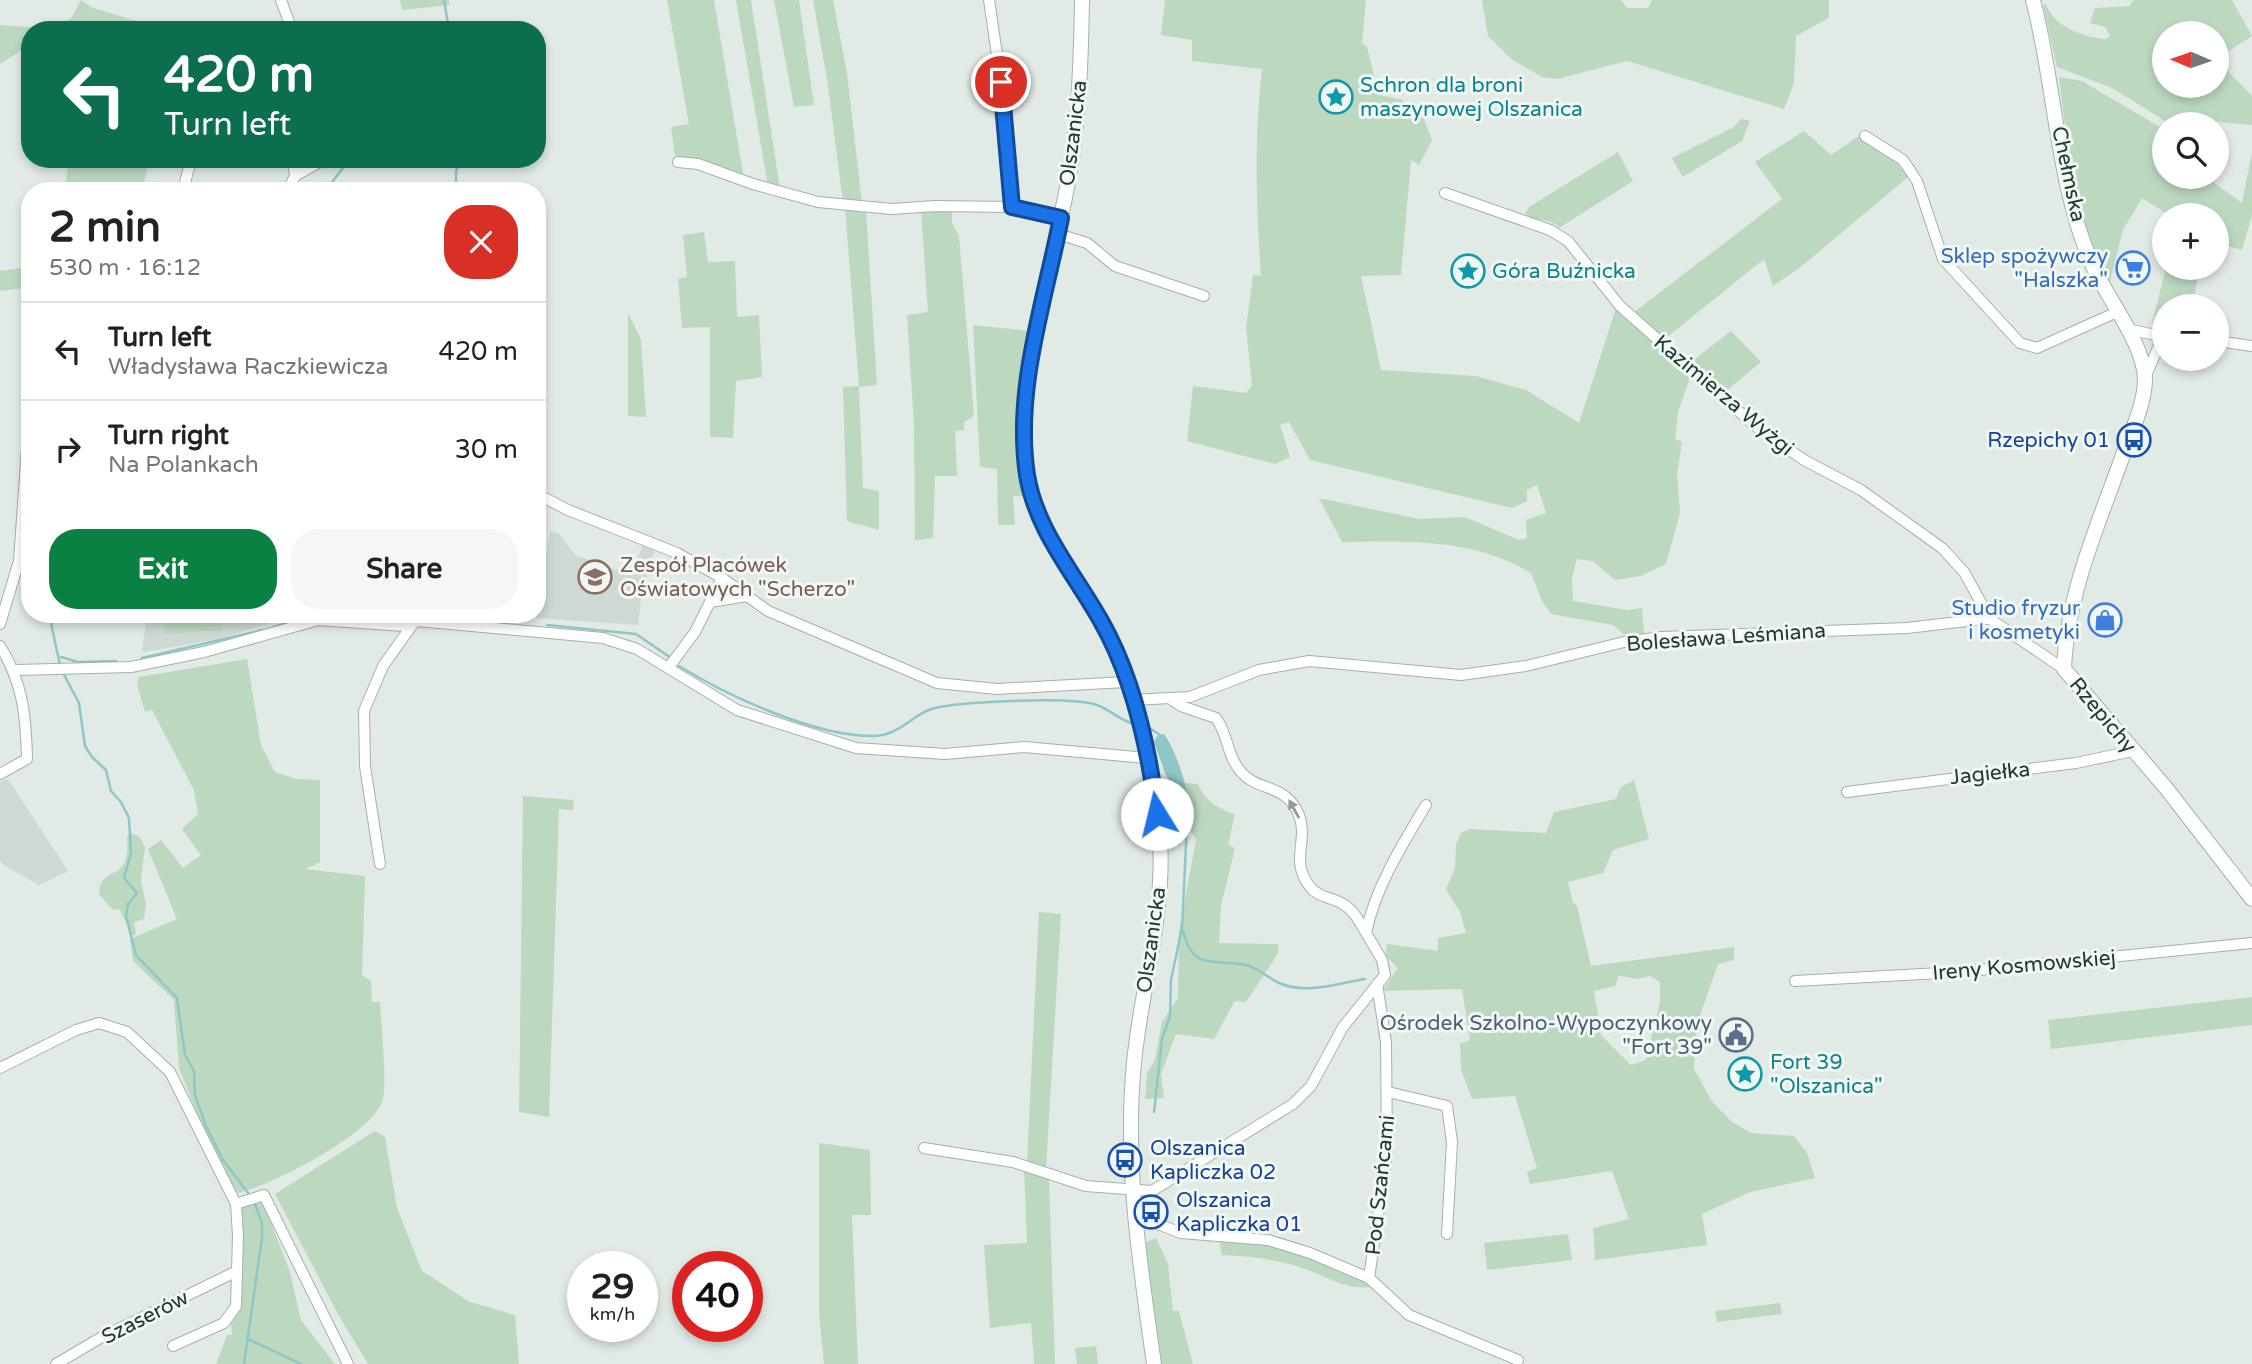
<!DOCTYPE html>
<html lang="en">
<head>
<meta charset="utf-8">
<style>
	:root { --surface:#fff; --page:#f6f6f6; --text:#222; --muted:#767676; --line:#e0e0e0; --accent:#0b8043 }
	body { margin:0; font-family:"Varela Round",sans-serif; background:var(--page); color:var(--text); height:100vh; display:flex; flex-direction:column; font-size:26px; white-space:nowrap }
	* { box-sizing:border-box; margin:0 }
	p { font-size:23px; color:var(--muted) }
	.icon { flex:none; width:38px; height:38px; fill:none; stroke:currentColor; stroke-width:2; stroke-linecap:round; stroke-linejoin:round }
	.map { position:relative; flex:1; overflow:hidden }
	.panel { position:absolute; left:21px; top:182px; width:525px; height:441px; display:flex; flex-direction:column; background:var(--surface); border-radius:28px; box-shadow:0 4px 10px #0003 }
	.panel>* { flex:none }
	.banner { position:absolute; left:21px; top:21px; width:525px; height:147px; border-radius:28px; box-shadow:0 4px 10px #0003; background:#0b6e4f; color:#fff; overflow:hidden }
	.needle { width:46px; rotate:272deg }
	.tools { position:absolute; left:2152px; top:21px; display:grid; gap:14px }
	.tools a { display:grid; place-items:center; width:77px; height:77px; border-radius:50%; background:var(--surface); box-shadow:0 4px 10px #0003; font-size:35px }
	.speed { position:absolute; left:567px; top:1251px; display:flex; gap:14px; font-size:35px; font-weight:700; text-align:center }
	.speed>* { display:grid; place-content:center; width:91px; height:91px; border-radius:50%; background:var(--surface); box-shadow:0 4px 10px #0003; line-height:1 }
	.speed small { font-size:18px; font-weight:400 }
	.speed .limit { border:10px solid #d22; background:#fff; color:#111 }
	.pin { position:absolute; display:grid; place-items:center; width:60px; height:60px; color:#fff; margin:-30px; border:4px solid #fff; border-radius:50%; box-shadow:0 2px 7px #0007 }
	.me { position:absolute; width:77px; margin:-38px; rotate:351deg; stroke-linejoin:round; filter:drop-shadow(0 0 5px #0008) }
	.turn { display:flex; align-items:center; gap:24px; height:147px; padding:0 28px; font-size:32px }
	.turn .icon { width:91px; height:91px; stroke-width:2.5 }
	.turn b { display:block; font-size:49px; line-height:60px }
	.round { display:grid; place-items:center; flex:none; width:74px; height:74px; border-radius:28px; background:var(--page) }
	.summary { display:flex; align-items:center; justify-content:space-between; height:119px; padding:0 28px }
	h1 { font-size:42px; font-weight:800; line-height:52px }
	.cta { display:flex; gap:14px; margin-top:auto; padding:14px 28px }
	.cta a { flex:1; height:80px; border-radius:28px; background:var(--accent); color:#fff; font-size:28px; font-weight:800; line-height:80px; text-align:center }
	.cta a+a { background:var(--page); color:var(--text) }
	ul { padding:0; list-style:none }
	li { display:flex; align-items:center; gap:21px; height:98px; padding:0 28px; border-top:2px solid var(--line) }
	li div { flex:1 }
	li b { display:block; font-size:26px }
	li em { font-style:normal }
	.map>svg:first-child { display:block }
	.built { fill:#cfd9d3 }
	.green { fill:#bcd9c0; fill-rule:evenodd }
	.water { fill:#8fc7c9 }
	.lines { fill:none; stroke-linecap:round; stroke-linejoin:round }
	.stream { stroke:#8fc7c9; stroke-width:2.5 }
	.street-casing { stroke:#a4b1ab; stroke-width:12 }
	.secondary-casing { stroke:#a1b4ab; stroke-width:16 }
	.street { stroke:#fff; stroke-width:10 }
	.secondary { stroke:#fff; stroke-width:14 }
	.oneway { fill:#919c98 }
	.route-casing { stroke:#114b97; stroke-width:18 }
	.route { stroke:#1a73e8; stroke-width:12 }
	.labels { text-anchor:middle; stroke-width:6; stroke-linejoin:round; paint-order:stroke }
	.culture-label { font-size:21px; fill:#0d838f; stroke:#f1f7f3; text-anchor:start }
	.street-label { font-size:21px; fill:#233830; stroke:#f1f7f3 }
	.shop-label { font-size:21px; fill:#366cbe; stroke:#f1f7f3; text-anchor:end }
	.transit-label { font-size:21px; fill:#164399; stroke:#f1f7f3; text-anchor:start }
	.education-label { font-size:21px; fill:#785e54; stroke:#f1f7f3; text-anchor:start }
	.service-label { font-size:21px; fill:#4e5e75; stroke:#f1f7f3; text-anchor:end }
</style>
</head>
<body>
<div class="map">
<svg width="2252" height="1364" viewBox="0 0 2252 1364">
	<rect width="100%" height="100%" fill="#e1eae5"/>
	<!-- built -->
	<g class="built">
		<path d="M550,531L558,533L575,555L631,575L643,545L654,551L646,580L643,581L638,625L536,618Z"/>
		<path d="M147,614H299L222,638L146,652L142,651Z"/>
		<path d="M347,614H403L400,621Z"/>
		<path d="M8,779L68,871L39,885L2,864L0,859V782Z"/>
	</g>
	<!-- green -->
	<g class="green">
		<path d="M81,0L93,8L168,30H30V45L0,64V25L55,29L72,17Z"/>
		<path d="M400,0H449L450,5L402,10Z"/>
		<path d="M667,0H714L744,179L675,155L671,127L689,124Z"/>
		<path d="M736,0H751L780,189L768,186Z"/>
		<path d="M774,0H799L814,105L794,107Z"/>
		<path d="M813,0H833L847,73L862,204L843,202L827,79Z"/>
		<path d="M1165,0H1366L1362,43L1367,47L1379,95L1403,100L1414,120L1420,109L1432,140L1419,165L1411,160L1401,275L1361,276L1381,370L1476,376L1526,390L1579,423L1616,308L1691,375L1678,412L1675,439L1682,442L1677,474L1680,513L1666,564L1640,576L1615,580L1593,561L1577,559L1572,578L1573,601L1627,610L1642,608L1644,634L1626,636L1613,625L1551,614L1542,601L1531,573C1474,538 1406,541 1342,542L1319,498L1419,519L1465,517L1519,540L1527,538L1526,520L1546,513L1537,485L1527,490V501L1512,508L1310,460L1289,422L1280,425L1290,457L1275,464L1187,441L1193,386L1246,393L1252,385L1246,328L1253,275L1261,276C1256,204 1254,141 1262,69L1192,61V40L1161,35Z"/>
		<path d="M1482,0H1621L1627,8H1648L1652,0H1829V18L1796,36L1794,83L1784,109L1627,61L1557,79L1542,77L1511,59L1488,36Z"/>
		<path d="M2133,0H2232L2252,36L2220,57L2224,67L2252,96V125L2206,121L2205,124H2170L2112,88L2057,67L2043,5L2046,4C2052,26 2085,38 2106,39L2110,36L2105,27L2090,23L2095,8L2130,6ZM2165,33H2217V86H2165Z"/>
		<path d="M2059,77L2082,81L2165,130V177H2206L2242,203L2252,152V215L2242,250L2217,243V215H2169L2142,198L2123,230L2110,281L2107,282C2076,209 2068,154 2059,77Z"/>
		<path d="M1741,119L1750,121L1742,141L1683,177L1672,158L1734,127Z"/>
		<path d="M1804,131L1831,155L1859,136L1892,157L1908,177L1802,266L1773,286L1764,259L1666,338L1633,313L1782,199L1755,162Z"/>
		<path d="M1618,152L1633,181L1559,228C1549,216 1534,223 1525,214L1529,207Z"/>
		<path d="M69,159H149L142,191H65Z"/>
		<path d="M845,208L866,210L877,385L859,387L863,488L879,491V530L847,521L843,387L859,386Z"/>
		<path d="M952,209V223L959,236L974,416L964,422V430L955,431L957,476H935L933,538L915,540L914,426L907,315L928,312L921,210Z"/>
		<path d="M704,232L708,262L735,261L737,317L759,315L762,377L736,381L733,438L710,437V327L682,328L678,279L687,277L683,235Z"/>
		<path d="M30,267V287L0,291V271Z"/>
		<path d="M2166,268H2200L2192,306H2165V327L2152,323Z"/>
		<path d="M628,313L641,339L646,417L628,416Z"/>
		<path d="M973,325L1029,331C1020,383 1006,445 1024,496H1013L1015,525H998L997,469L980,467Z"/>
		<path d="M1731,331L1761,362L1725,392L1691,362Z"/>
		<path d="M163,614H220L222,630L165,634Z"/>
		<path d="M247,659L261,745L275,772L296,779L320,780V862L306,869L365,876L362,975L371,981L372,1002H380C381,1024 387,1080 383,1099C375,1133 272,1185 238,1193L213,1154L179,1068L174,1000L133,961L130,939L177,919L148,849L161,840L183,868L201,855L182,829L198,814L194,790L152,710L145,712L137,685L139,677Z"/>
		<path d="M1634,780L1649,839L1613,850L1603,873L1568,882L1573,903L1577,906L1591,966L1734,947V960L1718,964L1697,1024L1694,1069L1713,1103L1731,1121L1751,1133L1794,1136L1807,1153L1815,1178L1750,1192L1702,1214L1707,1245L1595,1260L1593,1228L1629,1219L1612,1171L1530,1184L1527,1172L1537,1168L1515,1096L1472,1099L1461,1069L1460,1044L1470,1040L1462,989L1382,991L1398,968L1386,956L1387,944L1438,951V938L1466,933L1460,912L1446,889L1455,868L1456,844L1461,833L1469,829L1546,833L1554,812L1616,799L1621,787ZM1619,976L1639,979L1650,976L1660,982V1002L1646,1060L1631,1065L1601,1035L1594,991L1615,986Z"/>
		<path d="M1184,783L1198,784C1205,801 1218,809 1235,814L1228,845L1235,848L1221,906L1219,943L1278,944L1279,952L1246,1002L1235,1001L1214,1039L1176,1034L1161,1074L1164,1098L1145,1099L1147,1073L1155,1060L1162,1022L1178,998L1179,931L1196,840L1187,824L1191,807Z"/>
		<path d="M523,796L574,800L573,810L559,809L549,1117L519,1112Z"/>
		<path d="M130,833L140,837L145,847L141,881L146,904L144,919L134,922L136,934L132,936L120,910L112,909L99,894C101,862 132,886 127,836Z"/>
		<path d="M1039,912L1061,914L1046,1170L1027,1163Z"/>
		<path d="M2252,997V1025L2051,1049L2048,1020Z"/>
		<path d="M375,1131L385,1137L397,1208L422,1271L470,1302L515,1315L519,1364H368L339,1316L275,1194Z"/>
		<path d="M819,1143L870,1150L871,1215H852L858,1364H824L819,1313Z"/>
		<path d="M1024,1169L1049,1179L1055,1364H1034L1031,1323L990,1328L984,1245L1027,1243Z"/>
		<path d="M262,1200L290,1272L301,1320L335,1364H216L227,1335H232L231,1324L241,1309L242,1207Z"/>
		<path d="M1568,1234L1572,1260L1487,1270L1484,1243Z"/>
		<path d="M1264,1235L1368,1272L1372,1287C1341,1290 1327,1275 1299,1267C1273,1259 1250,1256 1222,1255L1219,1239Z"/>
		<path d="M1156,1238L1168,1264L1173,1311H1179L1193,1364H1159L1151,1314L1146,1242Z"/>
		<path d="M1780,1303L1782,1314L1717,1322L1715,1311Z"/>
		<path d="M1096,1346L1098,1364H1077L1075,1348Z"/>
	</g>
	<!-- water -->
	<path class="water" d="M1164,734C1177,752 1195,803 1187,824L1181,822L1180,800L1165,773L1154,742L1157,736Z"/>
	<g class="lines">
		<!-- stream -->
		<g class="stream">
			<path d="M444,0L449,30"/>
			<path d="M325,191L350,159"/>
			<path d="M456,191V171L462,159"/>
			<path d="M49,614L60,665"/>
			<path d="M333,614L362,618"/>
			<path d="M446,614L478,618"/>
			<path d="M547,625L636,634L671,658"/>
			<path d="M274,627L313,614"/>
			<path d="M61,657L78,662L116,661"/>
			<path d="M142,658L263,630"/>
			<path d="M679,666C728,696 814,736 872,736C900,737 914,711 939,707C970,702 1069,696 1097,705C1111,710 1120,721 1135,724"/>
			<path d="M62,671L79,703L85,746L92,757L106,770L111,791L121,802L129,818L131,853L124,878L137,893L128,904L126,916L136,955L177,998L185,1055L194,1071L195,1095L206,1126L223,1160L249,1194"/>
			<path d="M1148,727L1160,735"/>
			<path d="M1183,931C1193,972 1214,958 1246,965C1259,968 1268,978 1279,983C1306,995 1338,983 1365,979"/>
			<path d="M1154,1112L1162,1039L1170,1016L1171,980L1182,928L1187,824"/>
			<path d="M248,1339L301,1364"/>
			<path d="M244,1364L262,1237V1223L255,1204"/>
		</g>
		<defs>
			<g id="street">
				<path d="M281,0L292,30"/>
				<path d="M989,0L1005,109L1011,207"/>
				<path d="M1865,136L1903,160L1917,181L1943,259L2020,343L2037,348L2117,312"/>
				<path d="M678,162L698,164L753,184L818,202L892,209L935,206L1011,207L1061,218"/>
				<path d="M295,176L325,159"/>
				<path d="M183,191L191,159"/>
				<path d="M287,191L295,176L293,159"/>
				<path d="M1445,193L1550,230L1568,241L1620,306L1760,430L1804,460L1861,490L1942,548L1964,572L1990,619"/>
				<path d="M1058,234L1087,243L1115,266L1204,296"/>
				<path d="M2127,329L2165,337"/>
				<path d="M2217,341L2252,346"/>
				<path d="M2145,378L2163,336"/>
				<path d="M537,494L568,510L677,553L722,578L768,611L937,683L997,689L1126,682"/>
				<path d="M710,602L747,596"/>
				<path d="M0,624L19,561L30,405"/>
				<path d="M0,646C23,683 26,716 27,759L0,774"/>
				<path d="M669,667L695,632L722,578"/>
				<path d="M16,670L131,667L204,652L318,620L404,626L417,621L603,638L637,649L737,710L856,748L945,754L1024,747L1147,758"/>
				<path d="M1132,700L1190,697L1259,670L1309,661L1461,675L1526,666L1624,642L1662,637L1907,628L1984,619H1990L2064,669"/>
				<path d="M1172,700L1181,706L1216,718C1228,734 1227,756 1241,772C1258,792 1286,783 1299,815C1309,841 1289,860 1310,887C1319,898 1332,897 1343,904C1354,910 1360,923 1366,933"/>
				<path d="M1847,792L2076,763L2133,751"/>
				<path d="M380,864L365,766L364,711L383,666L420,614"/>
				<path d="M1795,981L1959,972L2252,943"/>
				<path d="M0,1068L76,1030L99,1023L127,1032L170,1072L236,1204L238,1236L236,1306L224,1323L173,1346"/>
				<path d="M1388,1092L1447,1106L1452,1142L1447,1234"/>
				<path d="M924,1148L1013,1162L1086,1186L1152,1191L1293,1104L1311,1086L1343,1027L1385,975L1382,960L1366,933C1375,888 1402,845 1426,805"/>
				<path d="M236,1204L264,1195L348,1364"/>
				<path d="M1137,1216L1181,1233L1268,1240L1310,1253L1369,1278L1409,1315L1518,1360"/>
				<path d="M1369,1278L1387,1153L1386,1042L1377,984"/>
				<path d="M56,1364L102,1337L235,1272"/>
			</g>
			<g id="secondary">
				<path d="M1082,0C1081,61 1079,122 1068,182C1051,276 1013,377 1027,473C1036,531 1076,574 1102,623C1135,684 1155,772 1160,840C1165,915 1141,988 1134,1063C1124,1163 1140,1265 1154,1364"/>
				<path d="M2033,0C2055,83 2057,186 2092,264C2106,297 2144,343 2145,379C2145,404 2131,432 2123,455C2098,525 2067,594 2064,669L2166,788L2252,899"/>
			</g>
		</defs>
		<!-- street casing -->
		<use href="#street" class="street-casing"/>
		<!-- secondary casing -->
		<use href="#secondary" class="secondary-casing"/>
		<!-- street -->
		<use href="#street" class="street"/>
		<!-- secondary -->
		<use href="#secondary" class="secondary"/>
	</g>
	<!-- one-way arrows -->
	<defs><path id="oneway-solid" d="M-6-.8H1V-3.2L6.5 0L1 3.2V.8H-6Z" transform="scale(1.75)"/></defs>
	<use class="oneway" href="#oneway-solid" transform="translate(1294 809) rotate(-119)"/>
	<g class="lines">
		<defs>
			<path id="route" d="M1001,82L1012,207L1061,218C1045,301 1014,389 1027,475C1036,530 1074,573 1101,621C1133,677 1149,750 1157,814"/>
		</defs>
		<!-- route casing -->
		<use href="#route" class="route-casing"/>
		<!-- route -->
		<use href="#route" class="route"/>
	</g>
	<!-- icons -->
	<defs>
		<symbol id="sight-ring" viewBox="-11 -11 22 22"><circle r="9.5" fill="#f1f7f3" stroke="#0f9aa8" stroke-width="1.5"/><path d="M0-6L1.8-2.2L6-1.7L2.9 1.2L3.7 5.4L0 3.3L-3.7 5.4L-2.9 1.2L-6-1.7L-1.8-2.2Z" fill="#0f9aa8"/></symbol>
		<symbol id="supermarket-ring" viewBox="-11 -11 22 22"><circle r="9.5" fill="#f1f7f3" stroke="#3f7fe0" stroke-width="1.5"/><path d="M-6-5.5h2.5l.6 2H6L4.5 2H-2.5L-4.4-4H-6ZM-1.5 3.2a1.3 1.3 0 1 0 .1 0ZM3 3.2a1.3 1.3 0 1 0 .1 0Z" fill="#3f7fe0"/></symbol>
		<symbol id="bus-ring" viewBox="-11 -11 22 22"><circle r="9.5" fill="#f1f7f3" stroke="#1a4fb4" stroke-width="1.5"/><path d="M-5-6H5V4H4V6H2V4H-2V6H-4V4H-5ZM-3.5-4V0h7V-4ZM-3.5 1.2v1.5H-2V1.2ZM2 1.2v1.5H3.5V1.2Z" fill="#1a4fb4"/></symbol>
		<symbol id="school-ring" viewBox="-11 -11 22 22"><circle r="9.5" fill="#f1f7f3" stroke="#8d6e63" stroke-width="1.5"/><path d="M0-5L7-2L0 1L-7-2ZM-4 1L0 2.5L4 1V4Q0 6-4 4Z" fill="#8d6e63"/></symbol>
		<symbol id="shop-ring" viewBox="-11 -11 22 22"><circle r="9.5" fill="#f1f7f3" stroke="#3f7fe0" stroke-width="1.5"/><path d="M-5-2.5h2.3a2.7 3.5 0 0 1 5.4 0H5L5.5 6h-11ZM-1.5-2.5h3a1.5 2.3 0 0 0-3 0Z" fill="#3f7fe0"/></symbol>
		<symbol id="civic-ring" viewBox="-11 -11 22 22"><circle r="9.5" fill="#f1f7f3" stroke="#5c6f8a" stroke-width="1.5"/><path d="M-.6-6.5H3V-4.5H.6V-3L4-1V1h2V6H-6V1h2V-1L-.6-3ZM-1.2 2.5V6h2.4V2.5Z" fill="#5c6f8a"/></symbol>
	</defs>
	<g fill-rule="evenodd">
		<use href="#sight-ring" x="1317" y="78" width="38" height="38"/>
		<use href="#supermarket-ring" x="2114" y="249" width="38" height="38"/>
		<use href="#sight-ring" x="1449" y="252" width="38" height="38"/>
		<use href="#bus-ring" x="2115" y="421" width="38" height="38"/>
		<use href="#school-ring" x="576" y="558" width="38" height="38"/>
		<use href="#shop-ring" x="2086" y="601" width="38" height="38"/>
		<use href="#civic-ring" x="1717" y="1016" width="38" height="38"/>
		<use href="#sight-ring" x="1726" y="1055" width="38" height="38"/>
		<use href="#bus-ring" x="1106" y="1141" width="38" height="38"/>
		<use href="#bus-ring" x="1132" y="1193" width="38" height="38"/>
	</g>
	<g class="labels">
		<!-- culture labels -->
		<g class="culture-label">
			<text x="1360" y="92">Schron dla broni<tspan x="1360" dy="24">maszynowej Olszanica</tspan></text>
			<text x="1492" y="278">Góra Buźnicka</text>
			<text x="1770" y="1069">Fort 39<tspan x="1770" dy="24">"Olszanica"</tspan></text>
		</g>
		<!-- street labels -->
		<g class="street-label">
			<text transform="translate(1073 133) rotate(-83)" y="7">Olszanicka</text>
			<text transform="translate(2069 174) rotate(78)" y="7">Chełmska</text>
			<text transform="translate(1724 395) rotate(40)" y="7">Kazimierza Wyżgi</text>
			<text transform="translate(1726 637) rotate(-4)" y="7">Bolesława Leśmiana</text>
			<text transform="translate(2103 715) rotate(50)" y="7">Rzepichy</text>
			<text transform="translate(1990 773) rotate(-6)" y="7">Jagiełka</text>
			<text transform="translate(1151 940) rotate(-82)" y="7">Olszanicka</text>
			<text transform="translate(2024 965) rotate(-5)" y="7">Ireny Kosmowskiej</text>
			<text transform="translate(1380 1185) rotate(-84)" y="7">Pod Szańcami</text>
			<text transform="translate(145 1317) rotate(-27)" y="7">Szaserów</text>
		</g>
		<!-- shop labels -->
		<g class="shop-label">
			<text x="2108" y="263">Sklep spożywczy<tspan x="2108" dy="24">"Halszka"</tspan></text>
			<text x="2080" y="615">Studio fryzur<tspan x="2080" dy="24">i kosmetyki</tspan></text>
		</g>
		<!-- transit labels -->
		<g class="transit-label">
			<text x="2110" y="447" text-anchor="end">Rzepichy 01</text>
			<text x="1150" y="1155">Olszanica<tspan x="1150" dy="24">Kapliczka 02</tspan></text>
			<text x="1176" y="1207">Olszanica<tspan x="1176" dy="24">Kapliczka 01</tspan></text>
		</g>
		<!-- education labels -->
		<g class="education-label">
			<text x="620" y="572">Zespół Placówek<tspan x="620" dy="24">Oświatowych "Scherzo"</tspan></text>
		</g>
		<!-- service labels -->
		<g class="service-label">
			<text x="1712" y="1030">Ośrodek Szkolno-Wypoczynkowy<tspan x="1712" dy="24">"Fort 39"</tspan></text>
		</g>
	</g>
</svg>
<div class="tools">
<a><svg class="needle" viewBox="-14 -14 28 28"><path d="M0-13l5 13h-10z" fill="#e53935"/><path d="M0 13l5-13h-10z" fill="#767676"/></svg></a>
<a><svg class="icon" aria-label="search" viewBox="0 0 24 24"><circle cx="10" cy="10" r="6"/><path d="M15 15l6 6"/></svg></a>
<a>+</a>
<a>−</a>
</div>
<div class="speed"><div>29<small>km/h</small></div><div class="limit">40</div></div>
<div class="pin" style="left:1001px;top:82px;background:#d93025"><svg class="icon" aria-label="arrive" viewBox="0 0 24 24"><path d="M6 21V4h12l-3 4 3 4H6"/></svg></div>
<svg class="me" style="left:1157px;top:814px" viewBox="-20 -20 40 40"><circle r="19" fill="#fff"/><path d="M0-13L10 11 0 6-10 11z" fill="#1a73e8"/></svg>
<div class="banner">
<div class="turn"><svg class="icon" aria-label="left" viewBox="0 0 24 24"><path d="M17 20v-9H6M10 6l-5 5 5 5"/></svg><div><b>420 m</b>Turn left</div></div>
</div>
<section class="panel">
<div class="summary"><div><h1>2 min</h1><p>530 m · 16:12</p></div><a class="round" style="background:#d93025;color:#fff"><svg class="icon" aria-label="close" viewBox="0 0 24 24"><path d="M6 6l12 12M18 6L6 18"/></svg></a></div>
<ul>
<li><svg class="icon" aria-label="left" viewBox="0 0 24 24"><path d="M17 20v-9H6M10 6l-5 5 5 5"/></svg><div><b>Turn left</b><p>Władysława Raczkiewicza</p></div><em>420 m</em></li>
<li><svg class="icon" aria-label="right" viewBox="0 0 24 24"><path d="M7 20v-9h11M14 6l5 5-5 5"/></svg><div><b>Turn right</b><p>Na Polankach</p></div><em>30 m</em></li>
</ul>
<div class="cta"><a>Exit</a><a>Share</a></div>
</section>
</div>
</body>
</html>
